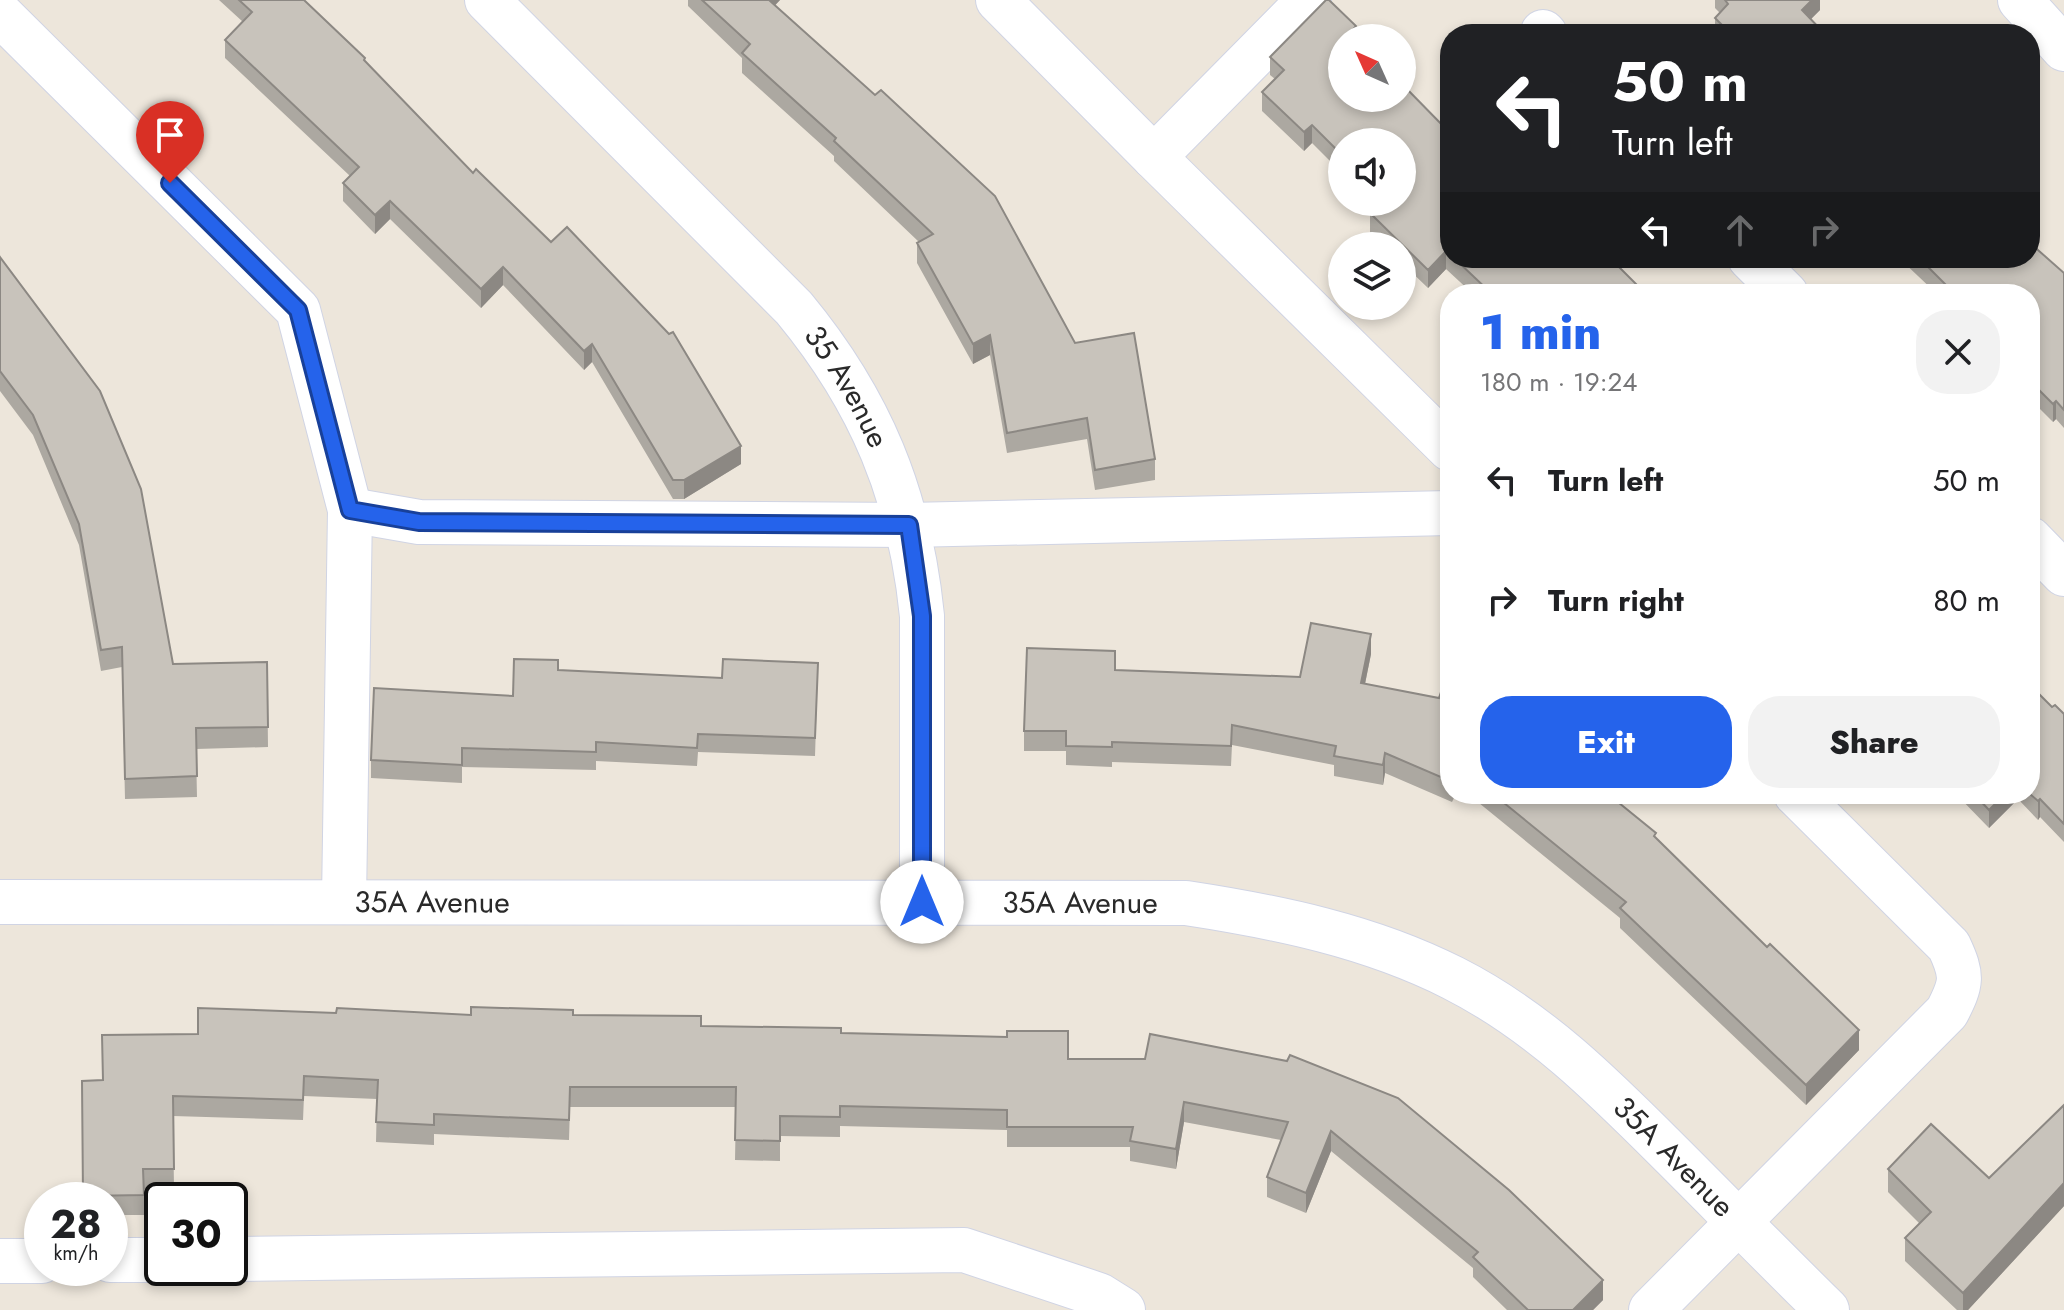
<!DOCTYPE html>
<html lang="en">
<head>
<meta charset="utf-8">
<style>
	:root { --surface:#fff; --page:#f2f2f2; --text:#202124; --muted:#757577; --accent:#2563eb }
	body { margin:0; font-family:Jost,sans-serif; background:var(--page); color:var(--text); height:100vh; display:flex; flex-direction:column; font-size:30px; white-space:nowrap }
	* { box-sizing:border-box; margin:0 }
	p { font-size:26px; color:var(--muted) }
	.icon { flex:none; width:44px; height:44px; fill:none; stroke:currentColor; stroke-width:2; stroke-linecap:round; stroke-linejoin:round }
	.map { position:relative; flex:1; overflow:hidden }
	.panel { position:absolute; left:1440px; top:284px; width:600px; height:520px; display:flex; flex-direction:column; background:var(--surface); border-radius:32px; box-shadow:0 4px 12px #0003 }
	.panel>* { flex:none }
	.hud { position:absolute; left:1440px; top:24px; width:600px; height:244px; border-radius:32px; box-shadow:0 4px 12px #0003; background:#202124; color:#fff; overflow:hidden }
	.needle { width:52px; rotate:315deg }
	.buttons { position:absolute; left:1328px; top:24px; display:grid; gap:16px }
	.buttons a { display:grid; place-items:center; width:88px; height:88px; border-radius:50%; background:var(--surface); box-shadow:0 4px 12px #0003; font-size:40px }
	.speed { position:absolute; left:24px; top:1182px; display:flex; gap:16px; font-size:40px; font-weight:700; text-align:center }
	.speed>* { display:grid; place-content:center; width:104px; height:104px; border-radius:50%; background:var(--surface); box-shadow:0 4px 12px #0003; line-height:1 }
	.speed small { font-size:20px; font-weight:400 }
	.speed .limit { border:4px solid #111; border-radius:12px; background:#fff; color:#111 }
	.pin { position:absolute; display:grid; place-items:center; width:68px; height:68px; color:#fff; margin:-82px -34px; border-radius:50% 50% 50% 0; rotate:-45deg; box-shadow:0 0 8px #0007 }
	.pin .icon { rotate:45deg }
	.me { position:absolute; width:88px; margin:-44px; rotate:0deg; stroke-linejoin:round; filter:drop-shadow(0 0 6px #0008) }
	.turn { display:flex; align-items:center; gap:28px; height:168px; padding:0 40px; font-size:36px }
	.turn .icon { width:104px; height:104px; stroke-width:2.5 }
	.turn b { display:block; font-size:56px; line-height:68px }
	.lanes { display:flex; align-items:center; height:76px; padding:0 40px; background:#0003; justify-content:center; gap:40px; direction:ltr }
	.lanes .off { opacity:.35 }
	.round { display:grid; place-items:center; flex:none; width:84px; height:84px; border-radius:32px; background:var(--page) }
	.summary { display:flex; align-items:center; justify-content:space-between; height:136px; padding:0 40px }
	h1 { font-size:48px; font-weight:800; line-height:60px; color:var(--accent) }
	.button { display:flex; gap:16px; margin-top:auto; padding:16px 40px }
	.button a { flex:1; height:92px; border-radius:32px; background:var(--accent); color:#fff; font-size:32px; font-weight:800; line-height:92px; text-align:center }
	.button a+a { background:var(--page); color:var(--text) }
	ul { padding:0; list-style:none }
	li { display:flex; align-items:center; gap:24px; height:120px; padding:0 40px }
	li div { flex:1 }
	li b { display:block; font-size:30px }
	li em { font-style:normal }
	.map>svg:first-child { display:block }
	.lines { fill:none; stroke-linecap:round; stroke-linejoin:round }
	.minor-casing { stroke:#d0d4e4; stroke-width:46 }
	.minor { stroke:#fff; stroke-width:44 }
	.wall { fill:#aca8a1 }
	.shaded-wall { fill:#8c8883 }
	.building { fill:#c8c3bb; stroke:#8c8883; stroke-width:2 }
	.route-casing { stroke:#184099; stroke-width:20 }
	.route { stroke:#2563eb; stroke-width:14 }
	.labels { text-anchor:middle; stroke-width:7; stroke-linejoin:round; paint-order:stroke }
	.street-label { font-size:30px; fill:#2a2a2a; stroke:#fff }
</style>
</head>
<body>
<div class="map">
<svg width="2064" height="1310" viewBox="0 0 2064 1310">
	<rect width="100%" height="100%" fill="#ede6db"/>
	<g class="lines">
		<defs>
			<g id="minor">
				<path id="s1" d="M487,0L794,308C871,401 910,496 922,616V902"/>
				<path d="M998,0L1154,157L1309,0"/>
				<path d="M2020,0L2064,49"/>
				<path d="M0,14L298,310L350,510L344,901"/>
				<path d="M1543,32L1545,34"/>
				<path d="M1154,157L1450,449"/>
				<path d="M1750,258L1786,294"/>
				<path d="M350,510L419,522L909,525L1450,513"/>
				<path d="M2030,539L2064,574"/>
				<path id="s2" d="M0,902L1186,903C1278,917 1370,936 1453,978C1540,1022 1605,1088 1673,1156C1724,1207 1775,1259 1827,1310"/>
				<path d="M230,1259L964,1250L1099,1295L1123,1310"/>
				<path d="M110,1260H162"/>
				<path d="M0,1261H42"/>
				<path d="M1651,1310L1947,1012C1962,983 1963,976 1949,946L1796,794"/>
			</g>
		</defs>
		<!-- minor casing -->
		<use href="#minor" class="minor-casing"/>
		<!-- minor -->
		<use href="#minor" class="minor"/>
	</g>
	<!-- wall -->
	<g class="wall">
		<path d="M219,0H304L365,61L741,464L684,499H673L592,362L584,370L503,285L481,308L390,219L375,234L343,201V183L350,176L225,58V40L243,22Z"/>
		<path d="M688,0H780L775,5L1075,343L1155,459V480L1095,490L1087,439L1007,453L990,355L973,364L917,263V243L919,242L834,161V156L742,73V58L688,6Z"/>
		<path d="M1715,0H1820V10L1811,19L1825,34H1715V18L1720,13L1715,8Z"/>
		<path d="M1356,37L1450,133V258H1610L1646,294H1473L1446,269L1428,288L1402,263V246H1385L1370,232V213L1376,207L1371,202H1402L1342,142V173L1312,143L1304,151L1262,111V92L1275,79L1270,75V57Z"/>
		<path d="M0,257L173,664L267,662L268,747L196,749L197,797L125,799L122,667L101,671L79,545L33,435L0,391Z"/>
		<path d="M1899,258H2030L2064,273V428L2056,419L2053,422L2030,399V294H1937Z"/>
		<path d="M1371,654L1365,684L1439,698L1450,696V794H1456L1452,802L1385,773L1383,785L1334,776V765L1232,745L1231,766L1112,762V767L1066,765V751H1024V731L1115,670L1300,677Z"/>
		<path d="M818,663L815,756L698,752L697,766L596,761V770L462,767V783L371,778V760L513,696L558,670L722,678Z"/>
		<path d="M2052,707L2064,714V842L2040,817L2038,820L2018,799L1989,828L1956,794H2030Z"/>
		<path d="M1468,794H1608L1656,838L1859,1050L1806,1105L1620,928V918Z"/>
		<path d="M336,1013L573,1015L701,1026L841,1033L1068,1059L1287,1061L1603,1300L1593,1310H1507L1473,1277V1268L1331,1151L1306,1213L1267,1197V1177L1281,1140L1184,1122L1176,1169L1130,1161V1147H1007V1130L840,1126V1137L780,1136V1161L735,1160L736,1107H570L569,1140L434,1134V1145L376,1142L377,1099L304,1096L303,1120L173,1116L174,1189H144V1215H110V1200H83L82,1081L103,1080L198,1034Z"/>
		<path d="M1888,1169L1989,1178L2064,1206L1968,1310H1957L1905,1261V1238L1920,1224L1888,1192Z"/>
	</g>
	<!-- shaded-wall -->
	<g class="shaded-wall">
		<path d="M765,0H780L765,16Z"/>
		<path d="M1812,0H1820V10L1802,28V10Z"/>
		<path d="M1356,26V38L1351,32Z"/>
		<path d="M1312,125V143L1304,151V132Z"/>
		<path d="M390,201V219L375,234V215Z"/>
		<path d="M1446,251V269L1428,288V270Z"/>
		<path d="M503,267V285L481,308V289Z"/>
		<path d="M990,335V355L973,364V344Z"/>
		<path d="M592,344V362L584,370V351Z"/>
		<path d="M2056,401V419L2053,422V404Z"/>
		<path d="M741,446V464L684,499V480Z"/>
		<path d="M1371,634V654L1361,703V683Z"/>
		<path d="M1385,753V773L1383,785V765Z"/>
		<path d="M2005,794H2018V799L1989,828V810Z"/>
		<path d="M2040,799V817L2038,820V801Z"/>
		<path d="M1859,1030V1050L1806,1105V1085Z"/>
		<path d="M1184,1102V1122L1176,1169V1149Z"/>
		<path d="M1331,1131V1151L1306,1213V1193Z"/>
		<path d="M2064,1183V1206L1968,1310H1963V1293Z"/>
		<path d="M1603,1280V1300L1593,1310H1573Z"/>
	</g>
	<!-- building -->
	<g class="building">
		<path d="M239,0H304L365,58L364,60L473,173L476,169L551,242L567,227L669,334L673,332L741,446L684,480H673L592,344L584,351L503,267L481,289L390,201L375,215L343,183L359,167L225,40L252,12Z"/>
		<path d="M702,0H769L875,95L881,90L995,196L1075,343L1134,333L1155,459L1095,470L1087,418L1007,433L990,335L973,344L917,243L933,234L834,141L836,138L742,53L750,44Z"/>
		<path d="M1326,0H1329L1356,26L1351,32L1357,38H1342V98H1402V84L1450,133V254L1446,251L1428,270L1370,213L1382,202H1402V142H1342V155L1312,125L1304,132L1262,92L1284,70L1270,57Z"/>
		<path d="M1725,0H1812L1802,10L1825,34H1731L1715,18L1728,4Z"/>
		<path d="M2030,243L2064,273V410L2056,401L2053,404L2030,381V294H1955L1919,258H2030Z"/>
		<path d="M0,257L100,391L141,489L173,664L267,662L268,727L196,728L197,776L125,779L122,647L101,650L79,524L33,415L0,371Z"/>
		<path d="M1454,258H1610L1646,294H1492Z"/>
		<path d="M1311,623L1371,634L1361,683L1439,698L1441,692L1450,696V781L1385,753L1383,765L1334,756L1336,746L1232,725L1231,746L1112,742V747L1066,746V731H1024L1027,648L1115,651V670L1300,677Z"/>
		<path d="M514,659L558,660V670L722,678L723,659L818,663L815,738L698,734L697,748L596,742V752L462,748V765L371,760L374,688L513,696Z"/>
		<path d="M2030,685L2052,707L2055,705L2064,714V824L2040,799L2038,801L2030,794Z"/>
		<path d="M1493,794H1608L1656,833L1654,836L1767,947L1770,944L1859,1030L1806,1085L1620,908L1626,902Z"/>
		<path d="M1974,794H2005L1989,810Z"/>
		<path d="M471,1007L573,1010V1015L701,1016V1026L841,1028V1033L1007,1037V1031H1068V1059H1145L1150,1034L1287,1061L1290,1055L1398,1098L1509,1190L1603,1280L1573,1310H1528L1473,1257L1478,1252L1331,1131L1306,1193L1267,1177L1288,1122L1184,1102L1176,1149L1130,1141L1133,1127H1007V1110L840,1106V1117L780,1116V1141L735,1140L736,1087H570L569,1120L434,1114V1125L376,1122L378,1080L304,1076L303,1100L173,1096L174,1169H143L144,1195L83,1196L82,1081L103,1080L102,1035L198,1034V1008L336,1013L337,1008L471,1015Z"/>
		<path d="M2064,1105V1183L1963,1293L1905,1238L1931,1212L1888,1169L1931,1124L1989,1178Z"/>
	</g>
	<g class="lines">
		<defs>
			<path id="route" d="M170,183L298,310L350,510L419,522L909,525L922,616V902"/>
		</defs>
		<!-- route casing -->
		<use href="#route" class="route-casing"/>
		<!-- route -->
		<use href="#route" class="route"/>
	</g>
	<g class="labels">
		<!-- street labels -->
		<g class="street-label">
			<text dy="10" stroke="none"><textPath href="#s1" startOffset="530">35 Avenue</textPath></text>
			<text dy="10" stroke="none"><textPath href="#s2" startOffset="432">35A Avenue</textPath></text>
			<text dy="10" stroke="none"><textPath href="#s2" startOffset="1080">35A Avenue</textPath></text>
			<text dy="10" stroke="none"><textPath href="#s2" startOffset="1750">35A Avenue</textPath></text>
		</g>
	</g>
</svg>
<div class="buttons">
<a><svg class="needle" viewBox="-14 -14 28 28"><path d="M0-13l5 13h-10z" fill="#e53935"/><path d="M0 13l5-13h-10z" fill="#757577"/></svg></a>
<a><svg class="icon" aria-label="sound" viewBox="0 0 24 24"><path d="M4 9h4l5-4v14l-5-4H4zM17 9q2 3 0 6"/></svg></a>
<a><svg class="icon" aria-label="layers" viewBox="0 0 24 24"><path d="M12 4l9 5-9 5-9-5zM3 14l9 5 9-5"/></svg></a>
</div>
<div class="speed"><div>28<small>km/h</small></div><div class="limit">30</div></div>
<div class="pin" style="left:170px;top:183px;background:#d93025"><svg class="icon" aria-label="arrive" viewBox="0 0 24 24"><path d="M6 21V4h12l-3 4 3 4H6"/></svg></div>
<svg class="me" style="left:922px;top:902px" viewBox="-20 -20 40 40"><circle r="19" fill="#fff"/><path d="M0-13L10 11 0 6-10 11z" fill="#2563eb"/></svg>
<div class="hud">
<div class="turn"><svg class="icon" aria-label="left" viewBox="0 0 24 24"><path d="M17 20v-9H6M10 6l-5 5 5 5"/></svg><div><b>50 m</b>Turn left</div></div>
<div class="lanes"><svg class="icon" aria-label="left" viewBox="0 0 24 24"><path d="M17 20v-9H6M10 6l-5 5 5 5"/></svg><svg class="icon off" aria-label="ahead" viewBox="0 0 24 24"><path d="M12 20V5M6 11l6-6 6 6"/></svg><svg class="icon off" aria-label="right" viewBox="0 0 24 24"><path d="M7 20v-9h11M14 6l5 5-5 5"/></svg></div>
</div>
<section class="panel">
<div class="summary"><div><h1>1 min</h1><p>180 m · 19:24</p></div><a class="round"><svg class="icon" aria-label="close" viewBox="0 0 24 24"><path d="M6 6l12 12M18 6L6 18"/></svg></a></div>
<ul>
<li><svg class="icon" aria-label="left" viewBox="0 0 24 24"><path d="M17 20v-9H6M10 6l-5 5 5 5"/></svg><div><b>Turn left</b></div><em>50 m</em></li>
<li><svg class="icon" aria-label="right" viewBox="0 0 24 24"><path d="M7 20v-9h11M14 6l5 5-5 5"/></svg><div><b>Turn right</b></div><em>80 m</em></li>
</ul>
<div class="button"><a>Exit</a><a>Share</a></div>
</section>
</div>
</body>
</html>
